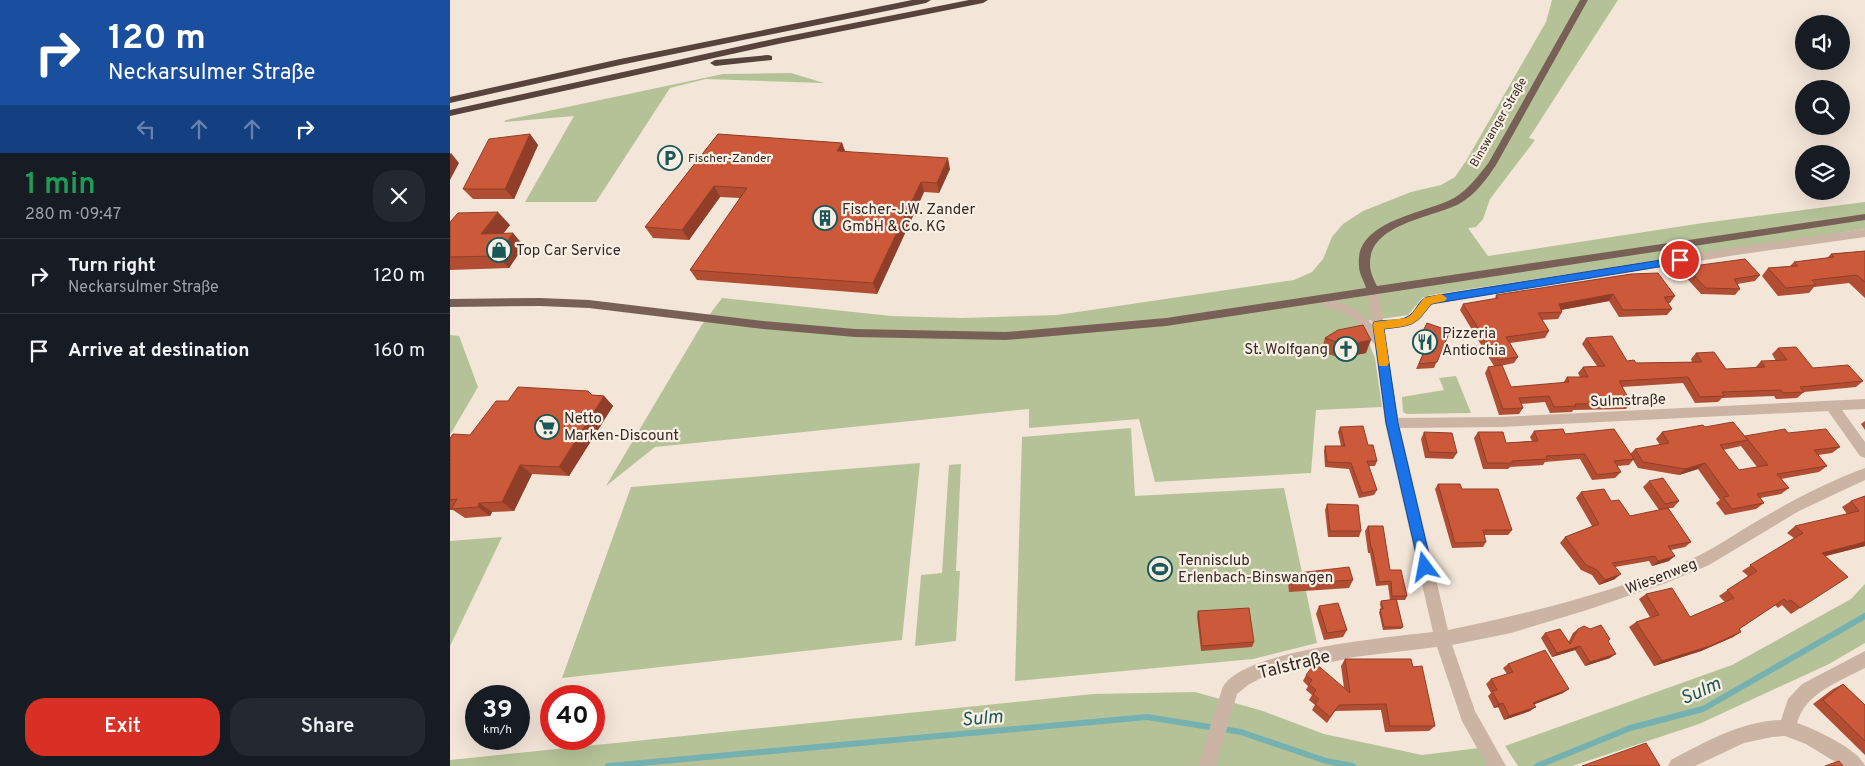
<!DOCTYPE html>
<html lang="en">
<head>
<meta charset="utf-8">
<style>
	:root { --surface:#171b24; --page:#242831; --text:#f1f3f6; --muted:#9ea1a6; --line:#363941; --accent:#d93025 }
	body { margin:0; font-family:Overpass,sans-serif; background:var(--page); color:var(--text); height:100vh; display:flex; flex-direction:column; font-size:19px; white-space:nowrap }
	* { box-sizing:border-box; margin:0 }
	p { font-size:16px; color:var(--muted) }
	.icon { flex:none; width:28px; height:28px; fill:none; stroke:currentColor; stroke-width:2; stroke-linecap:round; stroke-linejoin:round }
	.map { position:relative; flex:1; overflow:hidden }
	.sheet { display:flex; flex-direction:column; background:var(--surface); width:450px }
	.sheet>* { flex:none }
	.top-card { background:#1a4fa0; color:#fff; overflow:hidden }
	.fabs { position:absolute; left:1345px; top:15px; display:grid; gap:10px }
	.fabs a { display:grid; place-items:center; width:55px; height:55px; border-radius:50%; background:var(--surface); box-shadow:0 5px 20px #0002; font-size:25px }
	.speed { position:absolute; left:15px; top:685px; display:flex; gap:10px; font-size:25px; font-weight:700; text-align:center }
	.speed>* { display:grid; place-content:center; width:65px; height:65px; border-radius:50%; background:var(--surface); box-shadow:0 5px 20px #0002; line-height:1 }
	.speed small { font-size:12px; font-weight:400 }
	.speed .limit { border:8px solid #d22; background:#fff; color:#111 }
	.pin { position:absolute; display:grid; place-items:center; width:42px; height:42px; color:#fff; margin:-21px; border:2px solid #fff; border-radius:50%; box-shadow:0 1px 5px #0007 }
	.me { position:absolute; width:55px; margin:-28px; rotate:347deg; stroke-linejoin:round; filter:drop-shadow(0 0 4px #0008) }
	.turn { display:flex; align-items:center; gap:18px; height:105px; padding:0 25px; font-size:22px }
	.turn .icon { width:65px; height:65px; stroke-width:2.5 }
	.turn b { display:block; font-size:35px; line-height:42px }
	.lanes { display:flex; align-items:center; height:48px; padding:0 25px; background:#0003; justify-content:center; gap:25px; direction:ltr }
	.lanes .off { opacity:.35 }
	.round { display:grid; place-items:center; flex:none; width:52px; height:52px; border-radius:20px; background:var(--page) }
	.head { display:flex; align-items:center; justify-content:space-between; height:85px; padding:0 25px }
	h1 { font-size:30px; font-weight:600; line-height:38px; color:#1e9e55 }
	.cta { display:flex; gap:10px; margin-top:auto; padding:10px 25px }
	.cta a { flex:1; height:58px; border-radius:20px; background:var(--accent); color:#fff; font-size:20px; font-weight:600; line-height:58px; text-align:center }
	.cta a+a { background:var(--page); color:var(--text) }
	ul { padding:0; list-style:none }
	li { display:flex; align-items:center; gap:15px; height:75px; padding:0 25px; border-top:1px solid var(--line) }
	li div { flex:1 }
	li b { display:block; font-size:19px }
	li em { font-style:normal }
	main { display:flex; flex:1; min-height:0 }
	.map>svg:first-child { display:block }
	.green { fill:#b5c297 }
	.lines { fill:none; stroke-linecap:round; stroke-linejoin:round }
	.stream { stroke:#75b1b1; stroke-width:6 }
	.minor { fill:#cbb4a3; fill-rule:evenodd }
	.major { fill:#796056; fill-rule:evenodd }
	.highway { fill:#57433c; fill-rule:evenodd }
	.wall { fill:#b04d33; fill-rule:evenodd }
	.shaded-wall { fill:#903e29 }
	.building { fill:#cd593b; stroke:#903e29 }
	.route { fill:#1a73e8; stroke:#114b97 }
	.slow { fill:#f59e0b }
	.labels { text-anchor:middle; stroke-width:4.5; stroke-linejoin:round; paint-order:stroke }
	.far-street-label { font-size:12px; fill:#362a26; stroke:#faefe4 }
	.far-poi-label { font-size:12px; fill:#362a26; stroke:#faefe4; text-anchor:start }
	.poi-label { font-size:15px; fill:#362a26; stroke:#faefe4; text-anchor:start }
	.street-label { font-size:15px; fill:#362a26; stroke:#faefe4 }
	.near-street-label { font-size:18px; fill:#362a26; stroke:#faefe4 }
	.near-water-label { font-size:19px; font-style:italic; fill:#195859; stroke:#faefe4 }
</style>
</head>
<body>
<main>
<section class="sheet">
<div class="top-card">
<div class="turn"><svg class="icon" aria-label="right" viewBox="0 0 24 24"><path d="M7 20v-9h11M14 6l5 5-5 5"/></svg><div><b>120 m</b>Neckarsulmer Straße</div></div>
<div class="lanes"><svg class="icon off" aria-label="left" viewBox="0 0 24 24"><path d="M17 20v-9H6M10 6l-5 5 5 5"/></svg><svg class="icon off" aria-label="ahead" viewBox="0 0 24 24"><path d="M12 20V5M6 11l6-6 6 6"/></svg><svg class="icon off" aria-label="ahead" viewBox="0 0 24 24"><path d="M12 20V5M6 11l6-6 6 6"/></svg><svg class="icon" aria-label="right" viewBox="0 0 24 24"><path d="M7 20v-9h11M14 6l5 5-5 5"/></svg></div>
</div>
<div class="head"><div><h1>1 min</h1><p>280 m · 09:47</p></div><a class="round"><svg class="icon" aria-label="close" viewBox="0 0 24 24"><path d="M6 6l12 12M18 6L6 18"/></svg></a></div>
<ul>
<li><svg class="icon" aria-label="right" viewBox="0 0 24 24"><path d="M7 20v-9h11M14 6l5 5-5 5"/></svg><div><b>Turn right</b><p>Neckarsulmer Straße</p></div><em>120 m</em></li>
<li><svg class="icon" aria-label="arrive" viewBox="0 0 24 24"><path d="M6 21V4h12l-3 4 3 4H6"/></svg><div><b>Arrive at destination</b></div><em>160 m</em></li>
</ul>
<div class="cta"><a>Exit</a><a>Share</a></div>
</section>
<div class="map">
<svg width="1415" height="766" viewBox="0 0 1415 766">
	<rect width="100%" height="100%" fill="#f3e5d8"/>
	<!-- green -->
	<g class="green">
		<path d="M1102,0H1168L1079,138L1085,140L1040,199L1033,219L1026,227L1018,228L1038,256L1253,223L1415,202V229L981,295L972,298L958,315L910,322L925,358L932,407L866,410L861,473L705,482L689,419L579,428V409L205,447L156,486L251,326L272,298L441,316L512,318L607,315L844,280L862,272L873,259L882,237L893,224L913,211L961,192L991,185L1005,177L1016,161L1096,22Z"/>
		<path d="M341,73L374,83L256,79L220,88L146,202H75L124,116L54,122L56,120L273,74Z"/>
		<path d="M0,335L9,336L28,387L0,435Z"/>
		<path d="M1006,376L1021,413L957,414L953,412L952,397L994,390L989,378Z"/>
		<path d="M681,428L685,496L834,488L867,643L803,659L565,681L572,437Z"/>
		<path d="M470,463L452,640L112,678L181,487Z"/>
		<path d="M511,464L506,571H510L506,641L465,646L471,575L492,573L499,465Z"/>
		<path d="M52,537L0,646V541Z"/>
		<path d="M1415,584V643L1379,664L1249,724L1122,766H1068L1055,746L1282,665L1401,599Z"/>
		<path d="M745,692L813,711L874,734L972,755L1029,748L1040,766H0V760L643,694Z"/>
	</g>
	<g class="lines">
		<!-- stream -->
		<g class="stream">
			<path d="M158,766L697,717L791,732L876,761L903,766"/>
			<path d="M1087,766L1180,728L1253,709L1415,616"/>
		</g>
		<!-- minor -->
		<g class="minor">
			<path d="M1415,229V237L1286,255L986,303C979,306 976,312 972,317C963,328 947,328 934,329L948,418L1050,417L1415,399V409L1392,410L1415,442V458L1410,456L1378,411L1050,427L950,428L998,630C1080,613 1171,591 1248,556C1264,548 1281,537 1297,527C1334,505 1374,483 1415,468V480L1349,511L1259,565L1216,583L1137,610L1061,633L1002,645L1025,711L1056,766H1037L1012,721L987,647L904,657L811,678L798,685L787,694L766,766H748L772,689C788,650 942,637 983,632L935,423L925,345L904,319L892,312L874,306L870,297L872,294H880L883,300L906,309L922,324L917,290L923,286L929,290L933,320C941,320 950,321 957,317C970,310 967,300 985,295L1286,247Z"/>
			<path d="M1415,651V668C1389,682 1356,692 1347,723C1365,729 1408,749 1415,766H1392L1356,744L1335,736L1322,737L1294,743L1245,766H1218L1221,760C1255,742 1292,721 1331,720L1338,699L1352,684Z"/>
		</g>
		<!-- major -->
		<path class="major" d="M1130,0H1138L1046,165C1036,180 1025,195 1009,204C981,218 919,224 920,264C920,272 924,280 927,286L1415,214V220L716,326L556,340L405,337L313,329L139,308L90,306L0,307V299L90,298L139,300L313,321L405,329L556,332L716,318L916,288C914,281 909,274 909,266C904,220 975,214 1004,198C1019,189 1029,175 1039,162Z"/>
		<!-- highway -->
		<g class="highway">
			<path d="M462,0H481L476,3L170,65L0,103V97L170,59Z"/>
			<path d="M519,0H538L533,3L328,44L0,116V110L328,38Z"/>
			<path d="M318,55L322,56V60L265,66L260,63L265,60Z"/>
		</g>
	</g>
	<!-- wall -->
	<g class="wall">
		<path d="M80,134L88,145L64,199H23L13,189Z"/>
		<path d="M268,134L392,143L395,151L500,169L489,193L474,192L427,294L247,280L240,270L290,198L270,197L239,240L203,238L195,227Z"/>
		<path d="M0,222L60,225L53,233L74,246L59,268L0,270Z"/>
		<path d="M1415,251V298L1399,283L1364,287L1359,293L1328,296L1312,276L1318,268L1340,266L1344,262L1377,258L1381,254Z"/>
		<path d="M1236,267L1310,275L1305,281L1287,284L1290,289L1285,295L1251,294L1232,273Z"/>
		<path d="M1181,274L1225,296L1220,303H1218L1222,309L1217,315L1169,317L1159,301L1111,310L1112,312L1108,319L1092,320L1099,331L1095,338L1060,343L1068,357L1064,363L1050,366L1061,387L1113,383L1117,377H1130L1128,373L1133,367L1147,366L1132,344L1136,338L1177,361L1186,363L1242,362L1241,359L1246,353L1276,369L1305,368L1311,361H1326L1322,354L1328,348L1363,368L1413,381L1406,387L1354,392L1347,398L1326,399L1324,396L1272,398L1268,402L1245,403L1233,383L1172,387L1181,403L1176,409L1123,410L1122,412L1100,413L1095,402L1071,404L1073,408L1069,414L1049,415L1035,373L1038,367L1044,366L1010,310L1013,304L1045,299L1046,295Z"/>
		<path d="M888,330L916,353L891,358L871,352L875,338Z"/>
		<path d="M1000,331L984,368L966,369L976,346L968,343L970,337Z"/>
		<path d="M142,395L154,396L163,406L119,476L82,474L64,511L42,512L40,516L15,518L3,510H0V464L20,435L58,401Z"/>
		<path d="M1415,421V430L1411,424Z"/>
		<path d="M890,427L918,445L927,461L925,466H919L927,490L924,495L909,498L899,469L875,467L874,451L875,446H891L888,432Z"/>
		<path d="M1255,427L1295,437L1338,433L1390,447L1382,453L1368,455L1377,466L1369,472L1331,479L1339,488L1331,494L1310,498L1314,503L1306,509L1275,515L1266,503L1270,500L1248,469L1229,475L1188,468L1183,460L1179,465L1167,466L1171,472L1165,478L1142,480L1130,459L1095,462L1093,465L1060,467L1058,469H1033L1024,438L1028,432L1056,443L1082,441L1080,437L1084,431L1115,434L1180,454L1185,449L1210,445L1206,439L1212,432ZM1291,446L1307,467L1289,470L1273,450Z"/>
		<path d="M974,432L1007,453L1003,459L975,458L971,439Z"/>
		<path d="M1199,481L1229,501L1223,508H1218L1241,542L1235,547L1221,550L1219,561L1202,566L1199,561L1165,567V579L1149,585L1142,575L1131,570L1110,543L1115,537L1142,526L1126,498L1131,492L1161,501L1180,516L1209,510L1193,487Z"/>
		<path d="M988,484L1012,489L1062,530L1058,535H1034L1036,542L1033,547L1002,548L985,489Z"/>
		<path d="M1415,496V546L1376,556L1350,608L1341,614L1332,605L1328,608L1325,605L1289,629L1283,637L1251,651L1204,666L1179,627L1186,622L1200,617L1189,599L1196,594L1240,617L1275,602L1269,596L1298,576L1292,571L1344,538L1337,533L1345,526L1397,514L1392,507L1401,501Z"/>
		<path d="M877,504L911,531L909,537H878L875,510Z"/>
		<path d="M918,526L940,570L957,596L955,600H947L953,627L951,629L933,630L929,612L931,609L930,604L931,601L940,600L938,585L926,586L920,553H918L915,531Z"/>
		<path d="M840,574L903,580L899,588L839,592L838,582Z"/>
		<path d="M869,606L897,630L893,637L874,640L866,614Z"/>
		<path d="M748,611L804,642L802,647L751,651L747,616Z"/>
		<path d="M1128,629L1158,641L1160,658L1135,666L1125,650L1102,657L1091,638L1095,633L1119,641L1123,633Z"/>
		<path d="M895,659L963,667L985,726L979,731L935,732L931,710L885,711L877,723L862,710L865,705L859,700L862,695L856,690L858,686L853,681L856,675L894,688L891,666Z"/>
		<path d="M1058,664L1113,693L1084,704L1080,711L1054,720L1048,707L1044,708L1038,696L1041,693L1036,684L1041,679L1057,674L1053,668Z"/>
		<path d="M1393,684L1415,705V755L1363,704L1383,689Z"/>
	</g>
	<!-- shaded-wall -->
	<g class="shaded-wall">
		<path d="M80,134L88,145L64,199L55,189Z"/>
		<path d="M392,143L396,154L387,151Z"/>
		<path d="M1,153L9,163L0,180V154Z"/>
		<path d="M498,158L500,169L489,193L487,183Z"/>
		<path d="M471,182L474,192L427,294L423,283Z"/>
		<path d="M264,186L270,197L239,240L232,230Z"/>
		<path d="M48,212L60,225L43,247L31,234Z"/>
		<path d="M63,233L74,246L59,268L47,256Z"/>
		<path d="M1163,294L1159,301L1105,311L1109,304Z"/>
		<path d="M921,340L916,353L891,358L895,345Z"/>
		<path d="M154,396L163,406L119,476L109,467Z"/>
		<path d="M1255,463L1248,469L1229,475L1235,469Z"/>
		<path d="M70,465L82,474L64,511L52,502Z"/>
		<path d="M29,503L42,512L40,516L28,507Z"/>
		<path d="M1415,542V546L1363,559L1372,553Z"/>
		<path d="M1225,556L1219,561L1202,566L1208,561Z"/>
		<path d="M1171,574L1165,579L1149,585L1155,580Z"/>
		<path d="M1291,632L1283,637L1251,651L1204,666L1212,661Z"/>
		<path d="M1130,646L1125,650L1102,657L1107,653Z"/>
		<path d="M1166,654L1160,658L1135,666L1140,662Z"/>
		<path d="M1119,689L1113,693L1078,707L1083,703Z"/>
		<path d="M1053,703L1048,707L1044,708L1049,704Z"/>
		<path d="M1086,707L1080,711L1054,720L1059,716Z"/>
	</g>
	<!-- building -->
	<g class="building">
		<path d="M80,134L55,189H13L39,139Z"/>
		<path d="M268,134L392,143L387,151L498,158L487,183L471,182L423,283L240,270L297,188L264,186L232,230L195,227Z"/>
		<path d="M48,212L31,234L63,233L47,256L0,257V222L8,213Z"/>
		<path d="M1415,251V282L1407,275L1362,280L1366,285L1336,288L1318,268L1348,266L1344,262L1384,257L1381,254Z"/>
		<path d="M1295,259L1310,275L1284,279L1290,289L1256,288L1236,267Z"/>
		<path d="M1208,273L1225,296L1214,297L1222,309L1173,310L1163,294L1109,304L1112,312L1088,313L1099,331L1056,337L1068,357L1048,360L1013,304L1048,298L1046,295L1181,274Z"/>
		<path d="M977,323L1000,331L987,362L969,364L979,341L970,337Z"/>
		<path d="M913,325L921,340L895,345L875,338L888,330Z"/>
		<path d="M1162,336L1177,361L1184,360L1186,363L1252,362L1246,353L1264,352L1276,369L1315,367L1311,361L1337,360L1328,348L1346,347L1363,368L1398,365L1413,381L1350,387L1354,392L1333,393L1331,390L1272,392L1274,396L1250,397L1238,377L1169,381L1181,403L1125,404L1126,406L1104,407L1099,396L1069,398L1073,408L1053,409L1038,367L1052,365L1061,387L1119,382L1117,377H1138L1133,367L1155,366L1136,338Z"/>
		<path d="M68,387L138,391L142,395L154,396L109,467L70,465L52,502L29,503L28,507L1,509L7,499L0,500V464L1,462L0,459V438L3,434L20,435L46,401H58Z"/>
		<path d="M1283,422L1298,440L1270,445L1289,470L1318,465L1295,436L1335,429L1338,433L1376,429L1390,447L1364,450L1377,466L1327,474L1339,488L1307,494L1314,503L1282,509L1273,497L1279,496L1255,463L1235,469L1193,462L1185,449L1219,443L1212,432L1253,425L1255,427Z"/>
		<path d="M913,426L918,445H923L927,461H917L927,490L912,493L901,463L877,462L875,446H895L890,427Z"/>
		<path d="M1113,429L1115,434L1164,429L1184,459L1164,461L1171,472L1147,475L1135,454L1096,456L1097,459L1062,461V463H1037L1028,432H1053L1056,443L1088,441L1084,431Z"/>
		<path d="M974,432L1002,433L1007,453L979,452Z"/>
		<path d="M1213,478L1229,501L1215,504L1199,481Z"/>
		<path d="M988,484H1010L1012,489H1048L1062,530H1033L1036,542L1005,543Z"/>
		<path d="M1154,489L1161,501L1169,500L1180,516L1218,508L1241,542L1218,546L1225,556L1208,561L1205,556L1162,563L1171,574L1155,580L1147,570L1136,565L1115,537L1149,524L1131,492Z"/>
		<path d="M1415,496V542L1372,553L1398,577L1350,608L1341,600L1337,602L1334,599L1289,629L1291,632L1260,646L1212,661L1186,622L1209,615L1196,594L1222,588L1240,617L1284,598L1277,590L1307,571L1300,565L1353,533L1345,526L1409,511L1401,501Z"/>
		<path d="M877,504L908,505L911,531H880Z"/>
		<path d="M918,526H933L940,570H951L957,596H942L941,581L929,582L922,548H921Z"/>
		<path d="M899,567L903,580L841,584L840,574Z"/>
		<path d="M946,599L953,627H934L930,609H933L931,601Z"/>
		<path d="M888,603L897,630L877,633L869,606Z"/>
		<path d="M799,608L804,642L752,646L748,611Z"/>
		<path d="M1151,625L1160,639L1158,641L1166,654L1140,662L1130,646L1107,653L1095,633L1110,629L1120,644L1128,629L1134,626L1140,629Z"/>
		<path d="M1095,650L1119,689L1083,703L1086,707L1059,716L1053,703L1049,704L1042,691L1047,690L1041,679L1063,672L1058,664Z"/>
		<path d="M895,659H961L963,667L972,666L985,726H940L936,704L889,705L880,717L865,704L869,699L863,694L866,690L859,684L862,680L856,675L865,663L900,693Z"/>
		<path d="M1393,684L1415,705V741L1373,700Z"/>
		<path d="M1196,743L1210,766H1132Z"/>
		<path d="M1389,761L1393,766H1375Z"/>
	</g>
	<!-- route -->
	<path class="route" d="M1230,257L1235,260L1233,263L981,304C964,327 962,325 934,329L948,423L982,567L980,571L975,573L970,571L936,423L923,325L924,322C935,319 948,322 957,317C966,313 968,300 977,297Z"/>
	<!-- slow -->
	<path class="slow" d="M991,294L997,298L995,301L981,304C964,327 962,325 934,329L939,363L937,366H929L923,325L924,322L956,318L961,315L974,298Z"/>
	<!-- icons -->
	<defs>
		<symbol id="parking-ring" viewBox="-11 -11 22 22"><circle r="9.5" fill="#faefe4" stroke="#195859" stroke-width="1.5"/><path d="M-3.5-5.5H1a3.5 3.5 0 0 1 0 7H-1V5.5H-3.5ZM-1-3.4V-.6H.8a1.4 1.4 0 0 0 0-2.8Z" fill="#195859"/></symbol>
		<symbol id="building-ring" viewBox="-11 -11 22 22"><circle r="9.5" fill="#faefe4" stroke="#195859" stroke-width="1.5"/><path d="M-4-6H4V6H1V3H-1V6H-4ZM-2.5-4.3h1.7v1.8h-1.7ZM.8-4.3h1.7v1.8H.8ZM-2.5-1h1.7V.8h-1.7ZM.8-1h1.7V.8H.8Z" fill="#195859"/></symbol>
		<symbol id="shop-ring" viewBox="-11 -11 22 22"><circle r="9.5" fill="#faefe4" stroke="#195859" stroke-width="1.5"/><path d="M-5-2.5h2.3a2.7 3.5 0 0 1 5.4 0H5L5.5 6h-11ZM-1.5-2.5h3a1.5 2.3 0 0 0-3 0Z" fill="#195859"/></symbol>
		<symbol id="restaurant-ring" viewBox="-11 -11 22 22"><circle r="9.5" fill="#faefe4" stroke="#195859" stroke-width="1.5"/><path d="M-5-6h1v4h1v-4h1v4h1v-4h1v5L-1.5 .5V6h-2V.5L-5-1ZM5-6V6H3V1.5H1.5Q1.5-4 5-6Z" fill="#195859"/></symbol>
		<symbol id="church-ring" viewBox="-11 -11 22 22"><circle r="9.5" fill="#faefe4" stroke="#195859" stroke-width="1.5"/><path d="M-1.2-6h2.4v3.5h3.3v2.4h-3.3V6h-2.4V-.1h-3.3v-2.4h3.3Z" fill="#195859"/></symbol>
		<symbol id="supermarket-ring" viewBox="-11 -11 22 22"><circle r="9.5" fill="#faefe4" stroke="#195859" stroke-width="1.5"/><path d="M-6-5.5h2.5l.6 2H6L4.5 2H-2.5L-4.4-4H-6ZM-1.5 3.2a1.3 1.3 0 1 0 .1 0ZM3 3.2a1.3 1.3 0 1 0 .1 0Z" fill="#195859"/></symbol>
		<symbol id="stadium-ring" viewBox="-11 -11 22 22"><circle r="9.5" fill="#faefe4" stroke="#195859" stroke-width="1.5"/><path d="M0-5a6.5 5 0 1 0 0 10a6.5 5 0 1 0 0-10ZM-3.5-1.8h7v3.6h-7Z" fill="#195859"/></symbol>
	</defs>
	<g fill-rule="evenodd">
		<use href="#parking-ring" x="206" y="144" width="28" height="28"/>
		<use href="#building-ring" x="361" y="204" width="28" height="28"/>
		<use href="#shop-ring" x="35" y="236" width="28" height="28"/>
		<use href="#restaurant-ring" x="961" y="328" width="28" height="28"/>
		<use href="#church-ring" x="882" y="335" width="28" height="28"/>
		<use href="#supermarket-ring" x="83" y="413" width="28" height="28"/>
		<use href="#stadium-ring" x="696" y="555" width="28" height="28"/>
	</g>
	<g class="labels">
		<!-- far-street labels -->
		<g class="far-street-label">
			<text transform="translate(1048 122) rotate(-60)" y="4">Binswanger Straße</text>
		</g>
		<!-- far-poi labels -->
		<g class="far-poi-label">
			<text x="238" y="162">Fischer-Zander</text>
		</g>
		<!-- poi labels -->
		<g class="poi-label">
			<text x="392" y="214">Fischer-J.W. Zander<tspan x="392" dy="17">GmbH &amp; Co. KG</tspan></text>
			<text x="66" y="255">Top Car Service</text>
			<text x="992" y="338">Pizzeria<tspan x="992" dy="17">Antiochia</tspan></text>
			<text x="878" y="354" text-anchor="end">St. Wolfgang</text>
			<text x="114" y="423">Netto<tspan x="114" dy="17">Marken-Discount</tspan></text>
			<text x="728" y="565">Tennisclub<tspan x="728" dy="17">Erlenbach-Binswangen</tspan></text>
		</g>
		<!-- street labels -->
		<g class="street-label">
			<text transform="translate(1178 400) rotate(-2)" y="5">Sulmstraße</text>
			<text transform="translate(1211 576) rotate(-21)" y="5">Wiesenweg</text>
		</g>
		<!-- near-street labels -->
		<g class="near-street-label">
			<text transform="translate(844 664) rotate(-14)" y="6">Talstraße</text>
		</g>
		<!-- near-water labels -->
		<g class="near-water-label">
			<text transform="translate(1250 690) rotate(-24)" y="7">Sulm</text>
			<text transform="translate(532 717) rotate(-5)" y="7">Sulm</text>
		</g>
	</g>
</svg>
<div class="fabs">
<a><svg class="icon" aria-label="sound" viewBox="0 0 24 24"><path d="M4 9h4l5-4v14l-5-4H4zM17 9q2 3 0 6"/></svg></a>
<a><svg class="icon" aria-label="search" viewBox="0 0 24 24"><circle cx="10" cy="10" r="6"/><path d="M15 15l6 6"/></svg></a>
<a><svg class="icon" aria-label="layers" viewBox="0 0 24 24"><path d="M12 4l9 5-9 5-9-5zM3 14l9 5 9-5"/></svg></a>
</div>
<div class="speed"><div>39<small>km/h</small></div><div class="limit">40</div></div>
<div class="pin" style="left:1230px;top:260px;background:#d93025"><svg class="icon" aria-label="arrive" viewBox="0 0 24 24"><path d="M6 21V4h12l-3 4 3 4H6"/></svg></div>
<svg class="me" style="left:975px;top:567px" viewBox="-20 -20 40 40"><path d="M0-17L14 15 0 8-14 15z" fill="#1a73e8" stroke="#fff" stroke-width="4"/></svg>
</div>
</main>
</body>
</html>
